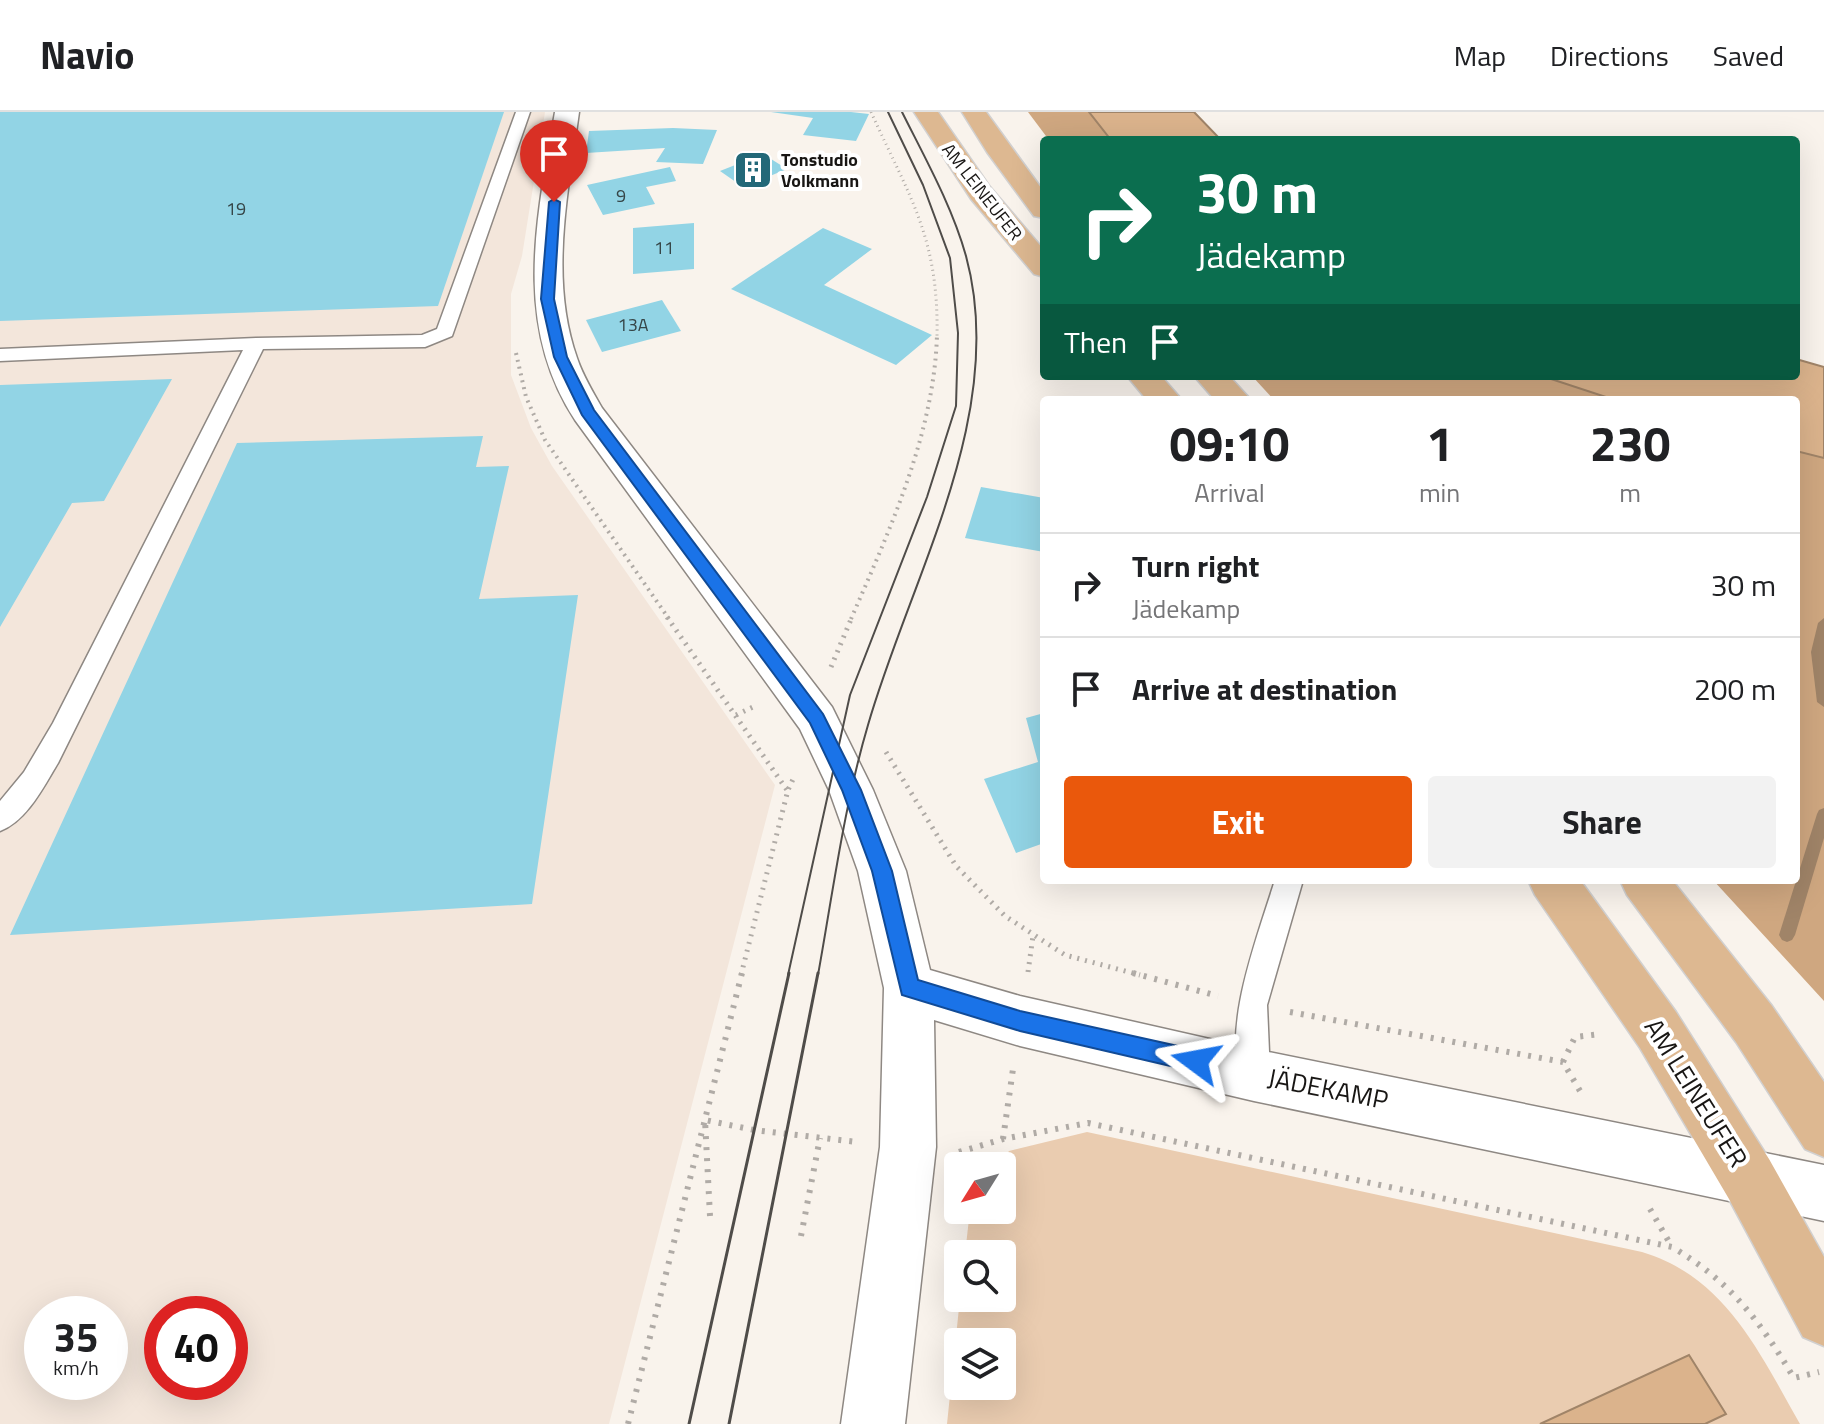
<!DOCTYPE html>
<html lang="en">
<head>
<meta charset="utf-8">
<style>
	:root { --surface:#fff; --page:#f2f2f2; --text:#202124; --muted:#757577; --line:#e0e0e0; --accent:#ea580c }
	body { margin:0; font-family:"Titillium Web",sans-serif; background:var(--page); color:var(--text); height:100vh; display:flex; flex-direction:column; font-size:30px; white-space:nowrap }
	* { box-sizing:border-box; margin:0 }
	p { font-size:26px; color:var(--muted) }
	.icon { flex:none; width:44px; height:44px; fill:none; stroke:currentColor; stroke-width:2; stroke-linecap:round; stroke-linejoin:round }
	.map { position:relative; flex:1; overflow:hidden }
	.drawer { position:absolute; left:1040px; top:284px; width:760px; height:488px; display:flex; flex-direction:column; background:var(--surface); border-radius:8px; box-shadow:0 8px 32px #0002 }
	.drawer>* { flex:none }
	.banner { position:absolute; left:1040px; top:24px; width:760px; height:244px; border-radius:8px; box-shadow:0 8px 32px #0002; background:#0b6e4f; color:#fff; overflow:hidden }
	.needle { width:52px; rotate:233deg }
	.controls { position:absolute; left:944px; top:1040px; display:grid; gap:16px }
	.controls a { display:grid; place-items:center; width:72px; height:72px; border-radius:8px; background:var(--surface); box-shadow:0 8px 32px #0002; font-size:40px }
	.speed { position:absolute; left:24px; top:1184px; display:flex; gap:16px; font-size:40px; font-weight:700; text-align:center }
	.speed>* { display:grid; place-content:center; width:104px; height:104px; border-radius:50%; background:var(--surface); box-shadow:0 8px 32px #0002; line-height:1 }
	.speed small { font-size:20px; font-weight:400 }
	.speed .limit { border:12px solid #d22; background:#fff; color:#111 }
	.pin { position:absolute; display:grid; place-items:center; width:68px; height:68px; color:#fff; margin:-82px -34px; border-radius:50% 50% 50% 0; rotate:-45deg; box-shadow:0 0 8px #0007 }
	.pin .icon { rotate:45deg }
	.me { position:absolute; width:88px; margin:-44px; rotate:283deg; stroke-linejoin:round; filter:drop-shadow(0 0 6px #0008) }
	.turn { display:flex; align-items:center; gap:28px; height:168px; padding:0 24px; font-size:36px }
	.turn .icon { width:104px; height:104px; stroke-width:2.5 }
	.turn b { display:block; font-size:56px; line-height:68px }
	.then { display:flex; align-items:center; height:76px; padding:0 24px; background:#0003; gap:16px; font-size:30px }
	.eta { display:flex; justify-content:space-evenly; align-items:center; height:136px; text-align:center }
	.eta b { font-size:48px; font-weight:700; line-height:56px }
	.action { display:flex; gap:16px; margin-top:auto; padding:16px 24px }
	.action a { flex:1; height:92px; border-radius:8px; background:var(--accent); color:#fff; font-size:32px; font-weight:700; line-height:92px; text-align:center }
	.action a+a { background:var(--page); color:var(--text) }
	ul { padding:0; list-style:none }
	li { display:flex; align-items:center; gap:24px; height:104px; padding:0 24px; border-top:2px solid var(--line) }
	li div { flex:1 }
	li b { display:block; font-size:30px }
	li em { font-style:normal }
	header { display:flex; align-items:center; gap:48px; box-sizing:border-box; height:112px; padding:0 40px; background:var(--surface); border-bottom:2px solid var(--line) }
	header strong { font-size:38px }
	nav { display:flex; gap:44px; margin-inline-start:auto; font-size:28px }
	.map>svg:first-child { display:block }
	.built { fill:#f3e6db; fill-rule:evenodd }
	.green { fill:#eaccb0; fill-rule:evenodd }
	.forest { fill:#cfa780 }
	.water { fill:#dbb38c; stroke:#a08468; stroke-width:2 }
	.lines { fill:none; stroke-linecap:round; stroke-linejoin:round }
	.stream { fill:#a08468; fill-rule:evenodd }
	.building { fill:#92d4e5 }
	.service-casing { stroke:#8e8883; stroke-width:3 }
	.tertiary-casing { stroke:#8e8883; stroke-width:3 }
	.primary-casing { stroke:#d1d0d0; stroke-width:3 }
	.path-far3 { stroke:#b0aba6; stroke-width:3; stroke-dasharray:1 4; stroke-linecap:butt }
	.path-far2 { stroke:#b0aba6; stroke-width:4; stroke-dasharray:2 5; stroke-linecap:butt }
	.path-far1 { stroke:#b0aba6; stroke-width:5; stroke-dasharray:2 6; stroke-linecap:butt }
	.path { stroke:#b0aba6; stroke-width:6; stroke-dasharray:3 8; stroke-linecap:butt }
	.service { fill:#fff; fill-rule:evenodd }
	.tertiary { fill:#fff; fill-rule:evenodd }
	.primary { fill:#ddb891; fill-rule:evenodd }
	.tram-far1 { stroke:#4f4c49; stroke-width:2 }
	.tram { stroke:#4f4c49; stroke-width:3 }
	.route { fill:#1a73e8; stroke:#114b97; stroke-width:2 }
	.labels { text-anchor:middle; stroke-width:8; stroke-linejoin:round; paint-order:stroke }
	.far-poi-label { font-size:18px; font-weight:bold; fill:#181614; stroke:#fff; text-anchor:start }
	.far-street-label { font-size:18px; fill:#181614; stroke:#fff }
	.number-label { font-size:18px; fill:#364648 }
	.near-street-label { font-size:26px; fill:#181614; stroke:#fff }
</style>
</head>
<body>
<header>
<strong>Navio</strong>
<nav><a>Map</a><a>Directions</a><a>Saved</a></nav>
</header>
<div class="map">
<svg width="1824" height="1312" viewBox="0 0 1824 1312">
	<rect width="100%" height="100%" fill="#f9f3ec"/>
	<!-- built -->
	<path class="built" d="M0,0H545L522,144L511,182V263L531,316L552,354L775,673L609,1312H0ZM42,1202H110V1270H42ZM162,1202H230V1270H162Z"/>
	<!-- green -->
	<path class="green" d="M1087,1020L1642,1140C1726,1165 1760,1242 1800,1312H947L960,1186H1002V1142H965L970,1098H1002V1054H997L1009,1039ZM958,1230H1002V1274H958Z"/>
	<!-- forest -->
	<g class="forest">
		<path d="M1028,0H1089L1111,28H1049Z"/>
		<path d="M1252,264H1542L1615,288H1274Z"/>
		<path d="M1796,339L1824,346V889L1713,768H1796Z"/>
	</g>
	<!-- water -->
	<g class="water">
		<path d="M1089,0H1194L1221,28H1111Z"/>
		<path d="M1796,247L1824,255V346L1796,339V288H1615L1542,264H1796Z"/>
		<path d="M1689,1243L1726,1302L1705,1312H1540Z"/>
	</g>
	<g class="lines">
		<!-- stream -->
		<g class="stream">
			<path d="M1824,506V595L1817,590L1811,540L1818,511Z"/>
			<path d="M1824,696V726L1795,823L1792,828L1787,830L1782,828L1779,823L1817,702L1819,698Z"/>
		</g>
	</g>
	<!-- building -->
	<g class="building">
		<path d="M0,0H504L438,194L0,209Z"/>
		<path d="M771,0H851L869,2L856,29L803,23L813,6Z"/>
		<path d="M673,16L717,18L703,52L656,50L665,36L586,41L589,19Z"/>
		<path d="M763,42L787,57L743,75L720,59Z"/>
		<path d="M670,55L676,69L646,75L655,92L603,103L587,73Z"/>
		<path d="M694,111V157L633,162V116Z"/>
		<path d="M823,116L872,137L824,173L932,223L896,253L731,177Z"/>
		<path d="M662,188L681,219L602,240L586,208Z"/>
		<path d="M172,267L104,389L72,391L0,515V273Z"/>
		<path d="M483,324L476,355L509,354L479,487L578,483L532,792L10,823L237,331Z"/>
		<path d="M981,375L1044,386V440L965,426Z"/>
		<path d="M1044,601V731L1016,741L984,667L1038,650L1026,606Z"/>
	</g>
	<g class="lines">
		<defs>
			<g id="service">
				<path d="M516,0H530L452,224L425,235L263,237L58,651C44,674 27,709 0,719V689L24,660L53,611L243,238L0,249V237L256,226L422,223L437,217Z"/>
				<path d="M1275,768H1303L1267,893L1270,963L1265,974L1254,979L1243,974C1220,918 1258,824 1275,768Z"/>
			</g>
			<path id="tertiary" d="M555,0H579C568,81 549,167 577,246C583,264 593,280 602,296L832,595L873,678L906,759L930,858L1020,884L1254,937L1824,1053V1109L1254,989L1020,934L934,908L936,1035L905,1312H841L880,1035L884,876L858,759L829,678L800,617L575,308C512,212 537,105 555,0Z"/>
			<g id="primary">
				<path d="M914,0H938L990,75L1044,138V165L1034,162L971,87Z"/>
				<path d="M962,0H986L1044,80V106L1034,104L987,40Z"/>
				<path d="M1127,264H1161L1182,288H1147Z"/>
				<path d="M1194,264H1229L1251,288H1215Z"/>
				<path d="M1528,768H1580L1676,900L1769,1047L1824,1145V1234L1803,1225L1729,1087L1640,936L1535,783Z"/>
				<path d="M1620,768H1672L1772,894L1824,970V1045L1805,1037L1736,930L1627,783Z"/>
			</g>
		</defs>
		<!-- service casing -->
		<use href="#service" class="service-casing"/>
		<!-- tertiary casing -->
		<use href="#tertiary" class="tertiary-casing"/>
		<!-- primary casing -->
		<use href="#primary" class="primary-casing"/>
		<!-- path-far3 -->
		<path class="path-far3" d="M871,0C910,86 939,126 937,225"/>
		<!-- path-far2 -->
		<g class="path-far2">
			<path d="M516,241L526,285L545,328L669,507"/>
			<path d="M851,507C890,417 934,322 937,223"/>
		</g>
		<!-- path-far1 -->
		<g class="path-far1">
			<path d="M667,505L787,678"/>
			<path d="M831,555L852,505"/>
			<path d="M736,603L755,594"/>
			<path d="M886,640L956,754L1005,804L1065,843L1140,863"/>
			<path d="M1028,860L1033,824"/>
			<path d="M741,863L788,678L795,663"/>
		</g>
		<!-- path -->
		<g class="path">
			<path d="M1133,861L1218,884"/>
			<path d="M1290,900L1563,950L1580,979"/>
			<path d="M1563,950L1575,925L1601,922"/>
			<path d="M1003,1027L1013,957"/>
			<path d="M959,1040L1003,1027L1088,1011L1672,1135C1731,1170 1759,1208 1794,1266L1819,1260"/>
			<path d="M1650,1097L1672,1135"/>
			<path d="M710,1104L705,1008L754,1018L857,1030"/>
			<path d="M801,1124L820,1026"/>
			<path d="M628,1312L742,861"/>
		</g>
		<!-- service -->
		<use href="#service" class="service"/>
		<!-- tertiary -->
		<use href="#tertiary" class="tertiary"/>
		<!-- primary -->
		<use href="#primary" class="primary"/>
		<!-- tram-far1 -->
		<g class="tram-far1">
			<path d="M788,863L850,583L927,385L956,294L958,221L950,146L923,73L888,0"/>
			<path d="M818,863C833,780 844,694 868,613C910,466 1009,302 966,144C952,94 925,46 902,0"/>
		</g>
		<!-- tram -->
		<g class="tram">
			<path d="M689,1312L789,861"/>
			<path d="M729,1312L818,861"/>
		</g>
	</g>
	<!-- route -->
	<path class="route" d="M554,87L560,90L554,187L567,245L594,298L823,602L861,678L892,759L918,868L1020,899L1196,938L1204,942L1207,949L1204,957L1196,960L1020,919L902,883L872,759L842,678L810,611L582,303L554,245L541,187L549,90Z"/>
	<!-- icons -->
	<defs>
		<symbol id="building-square" viewBox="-11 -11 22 22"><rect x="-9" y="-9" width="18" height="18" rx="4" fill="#226878" stroke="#fff"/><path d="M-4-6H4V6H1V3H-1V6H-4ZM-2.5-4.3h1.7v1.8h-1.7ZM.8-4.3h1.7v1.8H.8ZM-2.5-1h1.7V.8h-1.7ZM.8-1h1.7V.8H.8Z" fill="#fff"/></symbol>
	</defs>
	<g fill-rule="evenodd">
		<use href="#building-square" x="731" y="36" width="44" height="44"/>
	</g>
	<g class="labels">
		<!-- far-poi labels -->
		<g class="far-poi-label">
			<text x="781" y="54">Tonstudio<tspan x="781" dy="21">Volkmann</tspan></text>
		</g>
		<!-- far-street labels -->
		<g class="far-street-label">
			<text transform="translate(982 80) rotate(52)" y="6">AM LEINEUFER</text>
		</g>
		<!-- number labels -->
		<g class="number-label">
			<text x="621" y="90">9</text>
			<text x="236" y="103">19</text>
			<text x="664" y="142">11</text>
			<text x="633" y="219">13A</text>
		</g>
		<!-- near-street labels -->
		<g class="near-street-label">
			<text transform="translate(1328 977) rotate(11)" y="9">JÄDEKAMP</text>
			<text transform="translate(1696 981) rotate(58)" y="9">AM LEINEUFER</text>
		</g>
	</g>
</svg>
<div class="controls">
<a><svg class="needle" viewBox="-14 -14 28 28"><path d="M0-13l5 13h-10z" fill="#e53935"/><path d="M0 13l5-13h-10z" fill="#757577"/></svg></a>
<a><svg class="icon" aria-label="search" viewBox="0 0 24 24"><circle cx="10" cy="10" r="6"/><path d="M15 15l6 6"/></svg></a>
<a><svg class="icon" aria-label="layers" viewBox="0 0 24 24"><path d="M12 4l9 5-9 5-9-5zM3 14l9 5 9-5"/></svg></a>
</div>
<div class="speed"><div>35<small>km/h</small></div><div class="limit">40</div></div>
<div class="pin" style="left:554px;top:90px;background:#d93025"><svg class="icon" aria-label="arrive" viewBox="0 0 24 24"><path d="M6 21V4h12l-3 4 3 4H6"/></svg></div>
<svg class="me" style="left:1196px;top:949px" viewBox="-20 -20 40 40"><path d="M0-17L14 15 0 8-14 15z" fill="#1a73e8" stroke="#fff" stroke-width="4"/></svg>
<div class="banner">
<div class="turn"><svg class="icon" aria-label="right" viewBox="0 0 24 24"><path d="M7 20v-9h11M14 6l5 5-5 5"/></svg><div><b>30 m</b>Jädekamp</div></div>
<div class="then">Then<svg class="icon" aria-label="arrive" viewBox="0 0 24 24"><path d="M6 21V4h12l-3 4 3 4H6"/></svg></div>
</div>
<section class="drawer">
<div class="eta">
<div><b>09:10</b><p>Arrival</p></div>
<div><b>1</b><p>min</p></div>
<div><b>230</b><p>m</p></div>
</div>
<ul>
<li><svg class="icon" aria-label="right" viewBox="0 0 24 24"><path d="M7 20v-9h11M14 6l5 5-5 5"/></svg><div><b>Turn right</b><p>Jädekamp</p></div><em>30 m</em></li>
<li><svg class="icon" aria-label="arrive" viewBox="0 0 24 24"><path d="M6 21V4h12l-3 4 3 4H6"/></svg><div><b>Arrive at destination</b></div><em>200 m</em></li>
</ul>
<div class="action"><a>Exit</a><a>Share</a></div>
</section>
</div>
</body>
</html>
